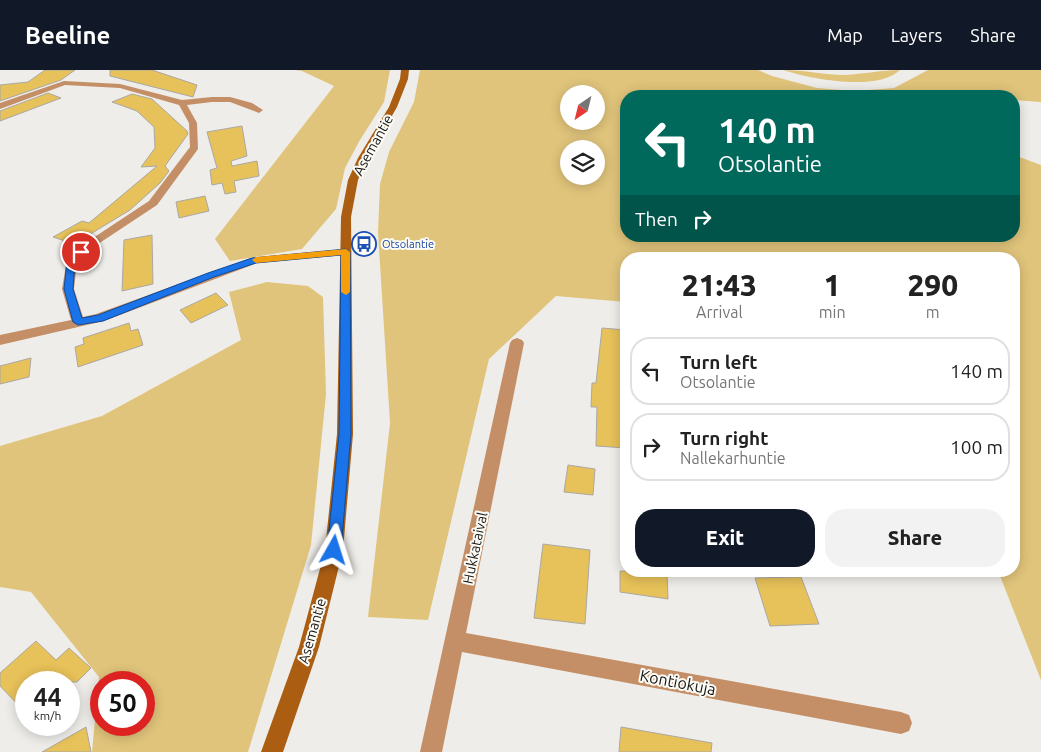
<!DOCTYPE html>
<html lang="en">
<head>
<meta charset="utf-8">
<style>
	:root { --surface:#fff; --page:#f2f2f2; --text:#222; --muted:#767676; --line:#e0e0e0; --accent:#111827 }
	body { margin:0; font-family:Ubuntu,sans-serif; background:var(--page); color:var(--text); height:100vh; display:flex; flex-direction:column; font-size:19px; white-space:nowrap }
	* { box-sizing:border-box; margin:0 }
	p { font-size:16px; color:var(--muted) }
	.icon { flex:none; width:28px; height:28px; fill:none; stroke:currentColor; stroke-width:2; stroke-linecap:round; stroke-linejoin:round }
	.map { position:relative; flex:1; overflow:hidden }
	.side { position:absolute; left:620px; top:182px; width:400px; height:325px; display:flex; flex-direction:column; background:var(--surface); border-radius:20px; box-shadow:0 2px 12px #0003 }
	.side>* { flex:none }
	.hud { position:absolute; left:620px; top:20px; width:400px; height:152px; border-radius:20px; box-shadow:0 2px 12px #0003; background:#00695c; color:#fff; overflow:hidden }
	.needle { width:32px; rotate:215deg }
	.fabs { position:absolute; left:560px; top:15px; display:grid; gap:10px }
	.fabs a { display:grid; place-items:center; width:45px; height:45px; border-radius:50%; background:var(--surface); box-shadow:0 2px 12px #0003; font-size:25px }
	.speed { position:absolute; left:15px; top:601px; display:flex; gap:10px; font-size:25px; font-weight:700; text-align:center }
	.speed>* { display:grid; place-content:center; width:65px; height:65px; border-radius:50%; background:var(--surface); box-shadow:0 2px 12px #0003; line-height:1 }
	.speed small { font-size:12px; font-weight:400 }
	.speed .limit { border:8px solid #d22; background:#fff; color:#111 }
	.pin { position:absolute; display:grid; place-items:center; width:42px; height:42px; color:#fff; margin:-21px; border:2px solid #fff; border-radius:50%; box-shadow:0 1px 5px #0007 }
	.me { position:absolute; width:55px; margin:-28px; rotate:6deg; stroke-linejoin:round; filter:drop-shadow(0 0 4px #0008) }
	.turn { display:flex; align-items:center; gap:18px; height:105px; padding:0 15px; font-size:22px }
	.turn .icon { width:65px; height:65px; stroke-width:2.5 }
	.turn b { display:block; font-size:35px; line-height:42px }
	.then { display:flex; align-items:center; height:48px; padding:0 15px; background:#0003; gap:10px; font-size:19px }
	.eta { display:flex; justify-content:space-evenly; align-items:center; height:85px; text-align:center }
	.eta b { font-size:30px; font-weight:800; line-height:35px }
	.action { display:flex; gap:10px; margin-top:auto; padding:10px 15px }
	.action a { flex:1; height:58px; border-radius:20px; background:var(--accent); color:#fff; font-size:20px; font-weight:800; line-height:58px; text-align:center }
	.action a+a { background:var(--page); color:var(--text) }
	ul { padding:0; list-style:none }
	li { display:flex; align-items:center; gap:15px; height:68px; margin:0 10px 8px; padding:0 5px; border:2px solid var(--line); border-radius:20px }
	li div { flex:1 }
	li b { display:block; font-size:19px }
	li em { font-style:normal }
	header { display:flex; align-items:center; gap:30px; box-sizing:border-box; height:70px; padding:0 25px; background:var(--accent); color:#fff }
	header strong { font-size:24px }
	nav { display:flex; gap:28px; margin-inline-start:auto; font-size:18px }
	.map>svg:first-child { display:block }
	.green { fill:#e0c47b; fill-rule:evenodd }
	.building { fill:#e7c159; stroke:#aaa8a4 }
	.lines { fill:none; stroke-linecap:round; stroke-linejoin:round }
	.street { fill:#c48e66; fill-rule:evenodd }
	.secondary { fill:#ab5d12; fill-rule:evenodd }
	.route { fill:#1a73e8; stroke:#114b97 }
	.slow { fill:#f59e0b }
	.labels { text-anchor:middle; stroke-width:4; stroke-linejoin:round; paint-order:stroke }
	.far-transit-label { font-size:11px; fill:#164399; stroke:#fcfbf6; text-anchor:start }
	.street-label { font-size:14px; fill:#141412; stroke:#fcfbf6 }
	.near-street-label { font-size:16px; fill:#141412; stroke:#fcfbf6 }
</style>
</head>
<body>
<header>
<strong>Beeline</strong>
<nav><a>Map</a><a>Layers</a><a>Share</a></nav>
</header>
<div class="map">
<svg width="1041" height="682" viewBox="0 0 1041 682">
	<rect width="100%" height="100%" fill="#efede9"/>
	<!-- green -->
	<g class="green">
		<path d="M295,0H390L384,32L360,70L345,98L336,139L302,179L230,191L215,169L334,16L302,1Z"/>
		<path d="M420,0H758L772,6L817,18L855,21L894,18L928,0H1041V32L1014,30V26H626V166H1014V85L1041,95V610L998,501H1014V189H626V232L556,226L489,289L428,550L368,547L390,353L378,162L380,114L389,82L414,32ZM569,24H596V51H569ZM569,79H596V106H569Z"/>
		<path d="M783,0C804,0 825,5 845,5C864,4 881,0 900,0C877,22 811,9 783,0Z"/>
		<path d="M267,212L308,216L323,227L326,324L311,475L248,682H92L99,607L31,522L0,517V376L102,346L241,270L229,222ZM101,612H144V655H101Z"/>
	</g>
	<!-- building -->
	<g class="building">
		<path d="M45,0H75L61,10L0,31V15L28,12Z"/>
		<path d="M110,0H152L197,15L193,27L110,6Z"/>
		<path d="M48,23L61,28L0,51V41Z"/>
		<path d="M132,24L152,29L187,61L188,64L165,96L169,101L160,113L130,140L74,174L53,167L82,151L89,153L157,96L141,97L155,78L154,57L137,41L112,32Z"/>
		<path d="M242,56L247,86L231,91L232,96L257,91L259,106L234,111L236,122L225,124L222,113L212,115L210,100L217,98L207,62Z"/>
		<path d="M205,126L209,141L179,148L176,132Z"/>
		<path d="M152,165L153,214L122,221L124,170Z"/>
		<path d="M216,223L228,235L191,253L180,240Z"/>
		<path d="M129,253L131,261L138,259L143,275L78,297L75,277L84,274L83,268Z"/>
		<path d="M602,258L626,260V378L596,376L597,337H591L592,313H596Z"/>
		<path d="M31,288L29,307L0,314V296Z"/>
		<path d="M568,395L595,399L593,425L564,422Z"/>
		<path d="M543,474L590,480L585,554L534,548Z"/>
		<path d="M620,501H667L668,529L620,522Z"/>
		<path d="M801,507L819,554L770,556L755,508Z"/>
		<path d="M36,571L56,590L69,578L91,598L77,612H26V643L0,616V603Z"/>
		<path d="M86,657L91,682H42Z"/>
		<path d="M621,657L712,673L711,682H619Z"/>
	</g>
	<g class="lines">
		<!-- street -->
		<g class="street">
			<path d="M64,11L120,14L182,30L212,27H230L252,33L263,40L259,43L230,32H212L187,35L197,53L198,79L157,135L95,176L77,192L74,219L83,247L96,244L251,188L346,179L352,182L346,185L257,193L104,251L0,275V265L71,250L62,219L67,189L87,172L149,131L190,77L189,53L179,35L120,18L65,15L0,39V33Z"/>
			<path d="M517,268L522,270L524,273L466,563L901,642L909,645L912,653L909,661L901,664L462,582L442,682H420L510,273L512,270Z"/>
		</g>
		<!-- secondary -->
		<path class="secondary" d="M401,0H409L408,9L397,37L368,88L358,110L351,147L353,364L343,480L319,577L283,682H261L299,577L325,480L337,364L341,147L348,110L358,88L389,37L400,9Z"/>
	</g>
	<!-- route -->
	<path class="route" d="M346,179L350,182L351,364L341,480L339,485L334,487L329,485L327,480L339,364L341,185L256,193L214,207L103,251L78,255L73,252L64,219L67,191L81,180L86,182L75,192L73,219L82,248L98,245L208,203L252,188Z"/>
	<!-- slow -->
	<path class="slow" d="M346,179L350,182V222L346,225L341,222V185L256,193L252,190L256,187Z"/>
	<!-- icons -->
	<defs>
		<symbol id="bus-ring" viewBox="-11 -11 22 22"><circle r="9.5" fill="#fcfbf6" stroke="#1a4fb4" stroke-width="1.5"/><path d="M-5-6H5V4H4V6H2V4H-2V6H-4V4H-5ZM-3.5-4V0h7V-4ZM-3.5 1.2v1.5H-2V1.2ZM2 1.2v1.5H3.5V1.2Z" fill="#1a4fb4"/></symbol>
	</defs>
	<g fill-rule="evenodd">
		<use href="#bus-ring" x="350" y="160" width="28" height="28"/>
	</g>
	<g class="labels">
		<!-- far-transit labels -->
		<g class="far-transit-label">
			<text x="382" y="178">Otsolantie</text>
		</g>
		<!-- street labels -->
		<g class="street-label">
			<text transform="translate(373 75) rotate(-61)" y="5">Asemantie</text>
			<text transform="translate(475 478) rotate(-78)" y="5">Hukkataival</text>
			<text transform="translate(312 561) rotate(-74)" y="5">Asemantie</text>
		</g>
		<!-- near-street labels -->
		<g class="near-street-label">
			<text transform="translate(678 612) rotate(11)" y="6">Kontiokuja</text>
		</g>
	</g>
</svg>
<div class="fabs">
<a><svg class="needle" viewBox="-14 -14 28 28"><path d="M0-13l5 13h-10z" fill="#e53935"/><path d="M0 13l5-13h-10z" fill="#767676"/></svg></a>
<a><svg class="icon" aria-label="layers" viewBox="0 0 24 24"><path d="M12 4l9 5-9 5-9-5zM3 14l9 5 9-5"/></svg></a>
</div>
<div class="speed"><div>44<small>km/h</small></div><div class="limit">50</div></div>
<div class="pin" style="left:81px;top:182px;background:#d93025"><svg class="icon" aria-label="arrive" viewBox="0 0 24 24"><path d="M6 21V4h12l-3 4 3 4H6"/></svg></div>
<svg class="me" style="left:334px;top:480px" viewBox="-20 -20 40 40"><path d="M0-17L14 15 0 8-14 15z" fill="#1a73e8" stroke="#fff" stroke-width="4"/></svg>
<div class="hud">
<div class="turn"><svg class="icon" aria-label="left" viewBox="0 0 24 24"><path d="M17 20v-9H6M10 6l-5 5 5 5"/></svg><div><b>140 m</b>Otsolantie</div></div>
<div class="then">Then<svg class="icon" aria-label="right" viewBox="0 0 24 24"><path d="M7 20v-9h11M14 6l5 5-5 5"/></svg></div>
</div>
<section class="side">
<div class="eta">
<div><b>21:43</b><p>Arrival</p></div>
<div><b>1</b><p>min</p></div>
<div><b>290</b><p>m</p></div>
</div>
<ul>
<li><svg class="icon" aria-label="left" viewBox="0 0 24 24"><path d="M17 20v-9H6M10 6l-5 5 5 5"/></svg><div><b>Turn left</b><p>Otsolantie</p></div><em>140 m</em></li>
<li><svg class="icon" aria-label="right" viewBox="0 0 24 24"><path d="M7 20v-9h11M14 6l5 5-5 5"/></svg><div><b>Turn right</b><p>Nallekarhuntie</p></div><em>100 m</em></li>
</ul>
<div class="action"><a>Exit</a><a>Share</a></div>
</section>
</div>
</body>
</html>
